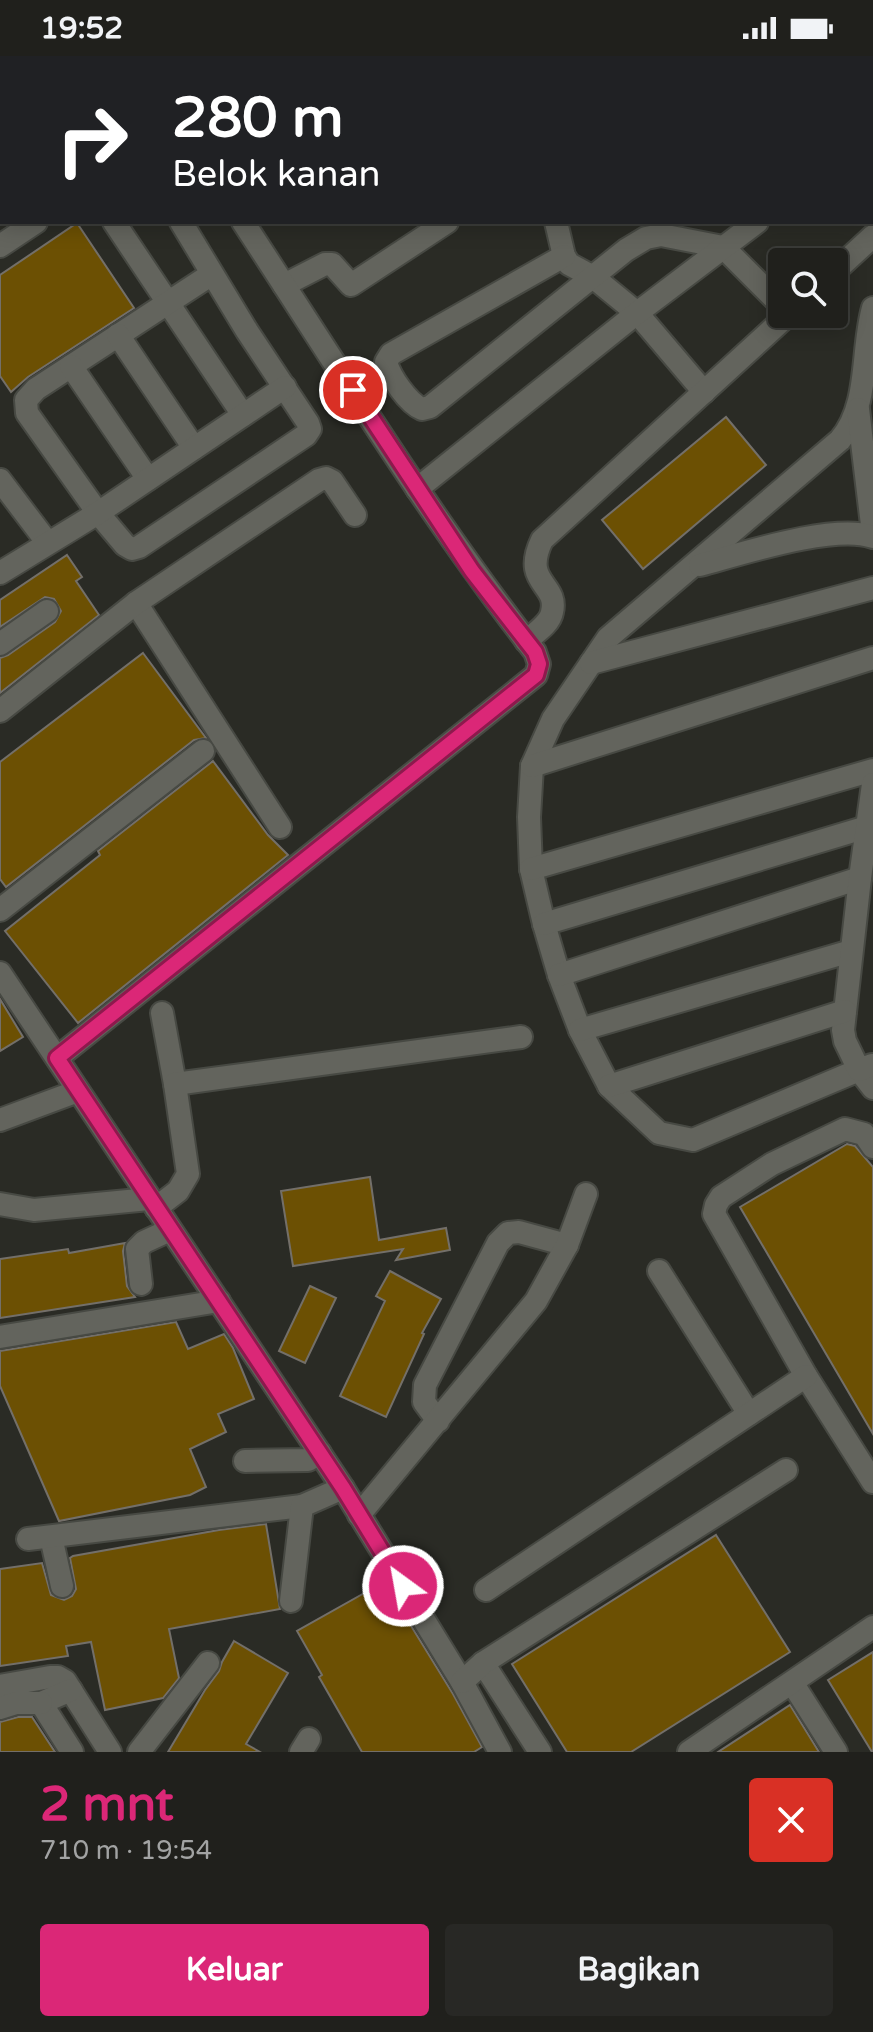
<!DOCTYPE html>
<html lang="id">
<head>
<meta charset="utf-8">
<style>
	:root { --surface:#20201c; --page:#282825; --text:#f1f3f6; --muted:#a2a3a3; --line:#3d3e3b; --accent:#db2777 }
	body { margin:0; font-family:"Varela Round",sans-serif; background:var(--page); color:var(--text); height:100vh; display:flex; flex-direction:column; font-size:30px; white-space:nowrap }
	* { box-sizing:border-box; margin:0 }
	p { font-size:26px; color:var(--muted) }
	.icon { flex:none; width:44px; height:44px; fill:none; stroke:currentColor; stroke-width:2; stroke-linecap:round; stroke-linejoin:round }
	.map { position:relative; height:1696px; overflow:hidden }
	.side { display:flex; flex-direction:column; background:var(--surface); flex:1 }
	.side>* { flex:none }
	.guide { position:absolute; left:0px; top:0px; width:874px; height:168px; box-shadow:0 4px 20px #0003,0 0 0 2px var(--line); background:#202124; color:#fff; overflow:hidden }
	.buttons { position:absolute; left:768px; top:192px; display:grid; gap:16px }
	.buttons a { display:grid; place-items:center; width:80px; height:80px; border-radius:8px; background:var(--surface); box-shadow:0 4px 20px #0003,0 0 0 2px var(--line); font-size:40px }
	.pin { position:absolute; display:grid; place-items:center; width:68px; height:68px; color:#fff; margin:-34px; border:4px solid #fff; border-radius:50%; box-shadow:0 2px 8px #0007 }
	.me { position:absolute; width:88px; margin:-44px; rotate:328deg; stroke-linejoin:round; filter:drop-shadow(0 0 6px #0008) }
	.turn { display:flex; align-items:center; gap:28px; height:168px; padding:0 40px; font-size:36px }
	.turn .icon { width:104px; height:104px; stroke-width:2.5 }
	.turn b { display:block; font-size:56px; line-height:68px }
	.round { display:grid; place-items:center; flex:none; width:84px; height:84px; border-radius:8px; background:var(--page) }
	.summary { display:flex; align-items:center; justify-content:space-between; height:136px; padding:0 40px }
	h1 { font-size:48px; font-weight:800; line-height:60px; color:var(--accent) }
	.primary-button { display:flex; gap:16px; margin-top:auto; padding:16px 40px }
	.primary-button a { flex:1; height:92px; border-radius:8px; background:var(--accent); color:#fff; font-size:32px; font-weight:800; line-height:92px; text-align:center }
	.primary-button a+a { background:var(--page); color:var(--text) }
	.status { display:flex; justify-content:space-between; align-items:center; height:56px; padding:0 40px; background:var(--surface); direction:ltr }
	.status svg { height:22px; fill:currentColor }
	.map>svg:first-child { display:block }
	.building { fill:#6c5003; stroke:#736f69; stroke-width:2 }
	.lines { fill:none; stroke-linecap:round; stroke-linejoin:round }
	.minor-casing { stroke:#474943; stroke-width:26 }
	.minor { stroke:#63645d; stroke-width:22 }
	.route-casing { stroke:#8e194d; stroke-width:20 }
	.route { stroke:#db2777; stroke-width:14 }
</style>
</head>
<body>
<div class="status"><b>19:52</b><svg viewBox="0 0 49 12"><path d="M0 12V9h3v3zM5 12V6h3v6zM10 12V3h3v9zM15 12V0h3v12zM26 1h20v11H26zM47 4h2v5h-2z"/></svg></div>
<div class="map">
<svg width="873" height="1696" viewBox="0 0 873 1696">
	<rect width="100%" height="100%" fill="#2a2b25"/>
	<!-- building -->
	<g class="building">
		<path d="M77,167L134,252L28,321L11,336L0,320V219Z"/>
		<path d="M726,361L766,409L643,513L602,464Z"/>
		<path d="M67,499L82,521L76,525L99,559L0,637V602L8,599L55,566L61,555L54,543L45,541L0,571V544Z"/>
		<path d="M143,597L206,682L194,684L6,831L0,823V706Z"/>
		<path d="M213,705L268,779L288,799L78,967L5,875L100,799L98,795Z"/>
		<path d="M0,943L23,981L0,995Z"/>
		<path d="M847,1088L855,1090L873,1111V1378L740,1151Z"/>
		<path d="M370,1121L379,1184L446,1172L450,1194L396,1204L403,1193L293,1210L281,1135Z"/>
		<path d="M125,1187L123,1195L127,1230L135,1241L0,1262V1203L68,1193L69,1197Z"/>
		<path d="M390,1215L441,1243L422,1277L424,1278L386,1361L340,1340L385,1245L376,1240Z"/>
		<path d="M310,1230L336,1242L305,1307L279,1295Z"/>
		<path d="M176,1266L188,1293L224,1278L233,1292L254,1343L218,1358L226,1376L190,1393L206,1431L190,1439L59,1465L0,1330V1295Z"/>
		<path d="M266,1468L280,1553L169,1573L179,1622L163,1642L105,1654L91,1586L66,1590L68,1600L0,1610V1513L42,1507L51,1539L64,1544L72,1540L76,1533L70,1502L73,1500L219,1474Z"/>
		<path d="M716,1479L790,1596L631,1696H567L512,1608Z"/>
		<path d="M384,1526L453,1638L482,1691L474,1696H362L319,1621L322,1619L297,1575Z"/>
		<path d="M234,1585L288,1617L246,1688L260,1696H168L205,1634L219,1615L222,1606Z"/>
		<path d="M873,1596V1696H872L828,1624Z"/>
		<path d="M790,1649L819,1696H718Z"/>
		<path d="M18,1661H32L55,1696H0V1666Z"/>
	</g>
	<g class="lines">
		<defs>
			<g id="minor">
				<path d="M134,0L135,2"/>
				<path d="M418,0L419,2"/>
				<path d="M498,0L499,2"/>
				<path d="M838,2L841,0"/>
				<path d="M872,82L873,81"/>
				<path d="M114,166L243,359"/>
				<path d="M181,166L247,275L308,367L310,373L306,379L139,491L132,493L125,489L98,457L27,357L26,344L36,333L212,218"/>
				<path d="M556,166L564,200L569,208L593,221L637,257L704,336"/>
				<path d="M0,190L36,166"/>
				<path d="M564,200L391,298L386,306C390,321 408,347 422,353L430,351L626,194L646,182L661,179L723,191L782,250"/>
				<path d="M834,216L873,180"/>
				<path d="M284,229L325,208H332L351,229L447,166"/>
				<path d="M873,252C861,295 870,349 840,384L608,582L553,663L532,710L529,761L531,813L544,868L559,919L580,974L609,1030L659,1077L693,1084L859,1014L873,1032"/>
				<path d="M118,279L194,392"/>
				<path d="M71,310L148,423"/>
				<path d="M858,353L873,477"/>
				<path d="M0,424L47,486"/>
				<path d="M417,433L637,257L757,166"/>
				<path d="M700,509C741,498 835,467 873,481"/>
				<path d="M0,517L98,457L285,331"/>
				<path d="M136,547L280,771"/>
				<path d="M526,585C535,577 550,568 552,556C559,527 521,528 542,484L789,258"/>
				<path d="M0,588L47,555"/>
				<path d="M591,607L873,532"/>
				<path d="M0,655L136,547L319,424L326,422L332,425L355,459"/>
				<path d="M532,710L873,602"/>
				<path d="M531,813L873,714"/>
				<path d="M0,854L203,695"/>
				<path d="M544,868L867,771"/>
				<path d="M0,917L343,1432L462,1626L500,1696"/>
				<path d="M559,919L860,822"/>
				<path d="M162,957L175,1028"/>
				<path d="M580,974L851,895"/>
				<path d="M57,1002L536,619L539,608L535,596C429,460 338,311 243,166"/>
				<path d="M872,1009L859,1014L845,985L843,974L860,822L873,728"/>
				<path d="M609,1030L845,955"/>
				<path d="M0,1064L78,1035"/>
				<path d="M873,1091L864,1078L845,1073L772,1108L721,1141L716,1149L714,1158L806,1320L873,1426"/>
				<path d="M0,1148L34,1154L149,1143"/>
				<path d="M156,1152L178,1135L188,1118L175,1028L521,981"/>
				<path d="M659,1215L749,1358"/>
				<path d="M141,1228L137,1193L144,1186L170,1174"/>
				<path d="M0,1281L219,1245"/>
				<path d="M438,1365L424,1346L425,1329L498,1187L508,1177L519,1176L567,1189"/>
				<path d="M245,1405L308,1404L320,1397"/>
				<path d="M359,1459L536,1245L567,1189L586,1138"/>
				<path d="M51,1481L62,1530"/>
				<path d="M28,1483L302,1450"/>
				<path d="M486,1534L806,1320"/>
				<path d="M291,1545L302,1450L343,1432"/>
				<path d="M483,1607L540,1696"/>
				<path d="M462,1626L483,1607L786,1414"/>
				<path d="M793,1628L836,1696"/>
				<path d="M0,1630L50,1621H58L65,1625L110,1696"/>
				<path d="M71,1634L41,1647L72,1696"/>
				<path d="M0,1652L16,1647H41"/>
				<path d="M139,1696L208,1607"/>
				<path d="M301,1696L309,1683"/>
				<path d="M689,1696L873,1571"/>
			</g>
		</defs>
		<!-- minor casing -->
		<use href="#minor" class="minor-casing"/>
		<!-- minor -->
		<use href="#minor" class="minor"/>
	</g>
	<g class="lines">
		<defs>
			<path id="route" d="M353,334L472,515L535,596L539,608L536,619L57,1002L343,1432L403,1530"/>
		</defs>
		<!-- route casing -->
		<use href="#route" class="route-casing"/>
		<!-- route -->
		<use href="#route" class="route"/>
	</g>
</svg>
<div class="buttons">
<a><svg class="icon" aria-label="search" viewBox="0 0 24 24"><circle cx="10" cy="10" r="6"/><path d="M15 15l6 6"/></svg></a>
</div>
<div class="pin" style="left:353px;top:334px;background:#d93025"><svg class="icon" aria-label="arrive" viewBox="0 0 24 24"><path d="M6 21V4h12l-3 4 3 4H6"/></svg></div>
<svg class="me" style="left:403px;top:1530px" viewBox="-20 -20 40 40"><circle r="17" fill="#db2777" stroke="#fff" stroke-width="3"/><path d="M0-11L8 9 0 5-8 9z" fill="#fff"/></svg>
<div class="guide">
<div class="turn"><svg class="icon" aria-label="right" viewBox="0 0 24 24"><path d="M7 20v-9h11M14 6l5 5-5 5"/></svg><div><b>280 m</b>Belok kanan</div></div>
</div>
</div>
<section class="side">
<div class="summary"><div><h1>2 mnt</h1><p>710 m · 19:54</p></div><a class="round" style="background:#d93025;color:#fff"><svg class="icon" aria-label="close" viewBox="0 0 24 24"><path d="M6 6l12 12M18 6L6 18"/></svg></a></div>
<div class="primary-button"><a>Keluar</a><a>Bagikan</a></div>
</section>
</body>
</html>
